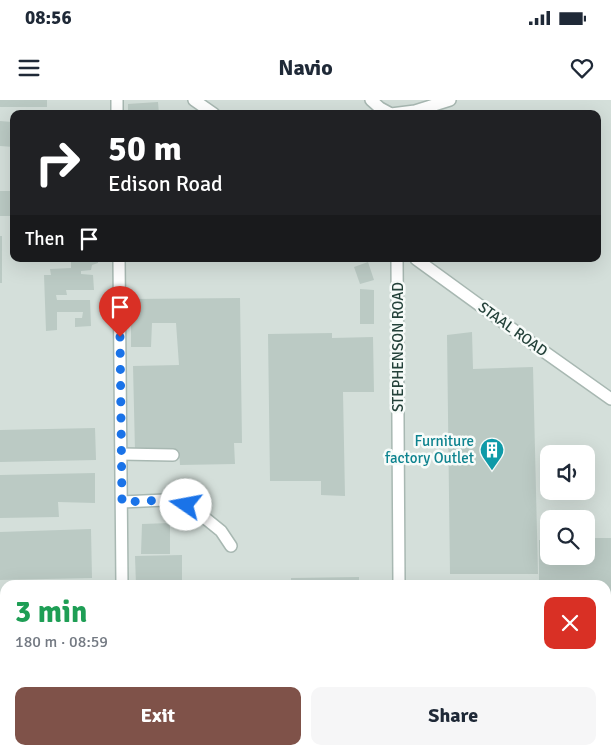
<!DOCTYPE html>
<html lang="en">
<head>
<meta charset="utf-8">
<style>
	:root { --surface:#fff; --page:#f6f6f7; --text:#1f2937; --muted:#747a83; --accent:#7f5249 }
	body { margin:0; font-family:Signika,sans-serif; background:var(--page); color:var(--text); height:100vh; display:flex; flex-direction:column; font-size:19px; white-space:nowrap }
	* { box-sizing:border-box; margin:0 }
	p { font-size:16px; color:var(--muted) }
	.icon { flex:none; width:28px; height:28px; fill:none; stroke:currentColor; stroke-width:2; stroke-linecap:round; stroke-linejoin:round }
	.map { position:relative; flex:1; overflow:hidden }
	.drawer { position:absolute; left:0px; top:480px; width:611px; height:175px; display:flex; flex-direction:column; background:var(--surface); border-radius:15px 15px 0 0; box-shadow:0 5px 20px #0002 }
	.drawer>* { flex:none }
	.banner { position:absolute; left:10px; top:10px; width:591px; height:152px; border-radius:10px; box-shadow:0 5px 20px #0002; background:#202124; color:#fff; overflow:hidden }
	.fabs { position:absolute; left:540px; top:345px; display:grid; gap:10px }
	.fabs a { display:grid; place-items:center; width:55px; height:55px; border-radius:10px; background:var(--surface); box-shadow:0 5px 20px #0002; font-size:25px }
	.pin { position:absolute; display:grid; place-items:center; width:42px; height:42px; color:#fff; margin:-51px -21px; border-radius:50% 50% 50% 0; rotate:-45deg; box-shadow:0 0 5px #0007 }
	.pin .icon { rotate:45deg }
	.me { position:absolute; width:55px; margin:-28px; rotate:282deg; stroke-linejoin:round; filter:drop-shadow(0 0 4px #0008) }
	.turn { display:flex; align-items:center; gap:18px; height:105px; padding:0 15px; font-size:22px }
	.turn .icon { width:65px; height:65px; stroke-width:2.5 }
	.turn b { display:block; font-size:35px; line-height:42px }
	.then { display:flex; align-items:center; height:48px; padding:0 15px; background:#0003; gap:10px; font-size:19px }
	.round { display:grid; place-items:center; flex:none; width:52px; height:52px; border-radius:10px; background:var(--page) }
	.head { display:flex; align-items:center; justify-content:space-between; height:85px; padding:0 15px }
	h1 { font-size:30px; font-weight:700; line-height:38px; color:#1e9e55 }
	.primary-button { display:flex; gap:10px; margin-top:auto; padding:10px 15px }
	.primary-button a { flex:1; height:58px; border-radius:10px; background:var(--accent); color:#fff; font-size:20px; font-weight:700; line-height:58px; text-align:center }
	.primary-button a+a { background:var(--page); color:var(--text) }
	.status { display:flex; justify-content:space-between; align-items:center; height:35px; padding:0 25px; background:var(--surface); direction:ltr }
	.status svg { height:14px; fill:currentColor }
	header { display:flex; justify-content:space-between; align-items:center; height:65px; padding:0 15px; background:var(--surface); font-size:22px; font-weight:700 }
	.map>svg:first-child { display:block }
	.built { fill:#d4dfda; fill-rule:evenodd }
	.building { fill:#bbcac4 }
	.lines { fill:none; stroke-linecap:round; stroke-linejoin:round }
	.minor-casing { stroke:#a8b8b2; stroke-width:14 }
	.minor { stroke:#fff; stroke-width:11 }
	.route { stroke:#1a73e8; stroke-width:9; stroke-dasharray:0 16.2 }
	.labels { text-anchor:middle; stroke-width:5; stroke-linejoin:round; paint-order:stroke }
	.street-label { font-size:15px; fill:#24423a; stroke:#f7fbf9 }
	.culture-label { font-size:15px; fill:#0d838f; stroke:#f7fbf9; text-anchor:end }
</style>
</head>
<body>
<div class="status"><b>08:56</b><svg viewBox="0 0 49 12"><path d="M0 12V9h3v3zM5 12V6h3v6zM10 12V3h3v9zM15 12V0h3v12zM26 1h20v11H26zM47 4h2v5h-2z"/></svg></div>
<header><svg class="icon" aria-label="menu" viewBox="0 0 24 24"><path d="M4 6h16M4 12h16M4 18h16"/></svg>Navio<svg class="icon" aria-label="heart" viewBox="0 0 24 24"><path d="M12 20l-8-8c-3-5 5-10 8-4 3-6 11-1 8 4z"/></svg></header>
<div class="map">
<svg width="611" height="655" viewBox="0 0 611 655">
	<rect width="100%" height="100%" fill="#e6efeb"/>
	<!-- built -->
	<path class="built" d="M0,0H611V655H0ZM14,14H598V159H14ZM549,354H586V391H549ZM549,419H586V456H549ZM5,485H606V650H5Z"/>
	<!-- building -->
	<g class="building">
		<rect x="0" y="0" width="47" height="7"/>
		<path d="M158,2L159,14H128V4Z"/>
		<path d="M0,21L12,22V28H14V47L0,46Z"/>
		<rect x="0" y="91" width="14" height="25"/>
		<rect x="0" y="136" width="2" height="47"/>
		<path d="M47,159H98V163L92,165L91,170L81,171V174L93,175L94,190H66L67,195H56L57,200H90L91,226L75,227V218H82L83,212H57V230L46,231L44,175H51L50,169L71,168V161H47Z"/>
		<path d="M368,162L374,180L360,184L354,167Z"/>
		<path d="M360,189L374,190V224H360Z"/>
		<path d="M240,198L242,343H234L235,364L180,365L179,351H135L133,266L179,265L176,223H152L151,247H131V199Z"/>
		<path d="M472,232L473,269L533,267L538,474H450L447,235Z"/>
		<path d="M332,233V238L373,237L374,292H343L345,396L321,395V381H270L268,234Z"/>
		<path d="M95,328L96,360L0,362V330Z"/>
		<path d="M95,373V403L58,402L59,417L0,418V375Z"/>
		<path d="M170,423V454H141L142,424Z"/>
		<path d="M91,429L92,478L0,480V432Z"/>
		<path d="M586,438H611V641H606V485H539V440H549V456H586Z"/>
		<path d="M182,455V485H136L135,456Z"/>
		<path d="M359,477V485H291V478Z"/>
		<rect x="0" y="537" width="5" height="107"/>
		<path d="M0,648H5V650H98V655H0Z"/>
		<rect x="139" y="650" width="89" height="5"/>
		<rect x="489" y="650" width="40" height="5"/>
		<rect x="554" y="650" width="17" height="5"/>
		<rect x="419" y="653" width="30" height="2"/>
	</g>
	<g class="lines">
		<defs>
			<g id="minor">
				<path d="M117,0V14"/>
				<path d="M194,0L214,14"/>
				<path d="M371,0L380,8L391,14L415,11L450,0"/>
				<path d="M119,159L122,485"/>
				<path d="M397,159L399,485"/>
				<path d="M416,159L522,236L611,299"/>
				<path d="M121,354L173,355"/>
				<path d="M122,402L165,400L186,405L200,414L221,431L231,446"/>
				<path d="M123,650V655"/>
				<path d="M400,650V655"/>
			</g>
		</defs>
		<!-- minor casing -->
		<use href="#minor" class="minor-casing"/>
		<!-- minor -->
		<use href="#minor" class="minor"/>
	</g>
	<g class="lines">
		<!-- route -->
		<path class="route" d="M120,237L122,402L165,400L186,405"/>
	</g>
	<!-- icons -->
	<defs>
		<symbol id="building-pin" viewBox="-11 -11 22 30"><path d="M0 17L-7.5 6A9.5 9.5 0 1 1 7.5 6Z" fill="#0f9aa8" stroke="#f7fbf9"/><path d="M-4-6H4V6H1V3H-1V6H-4ZM-2.5-4.3h1.7v1.8h-1.7ZM.8-4.3h1.7v1.8H.8ZM-2.5-1h1.7V.8h-1.7ZM.8-1h1.7V.8H.8Z" fill="#fff"/></symbol>
	</defs>
	<g fill-rule="evenodd">
		<use href="#building-pin" x="478" y="336" width="28" height="38"/>
	</g>
	<g class="labels">
		<!-- street labels -->
		<g class="street-label">
			<text transform="translate(513 229) rotate(36)" y="5">STAAL ROAD</text>
			<text transform="translate(398 247) rotate(-90)" y="5">STEPHENSON ROAD</text>
		</g>
		<!-- culture labels -->
		<g class="culture-label">
			<text x="474" y="346">Furniture<tspan x="474" dy="17">factory Outlet</tspan></text>
		</g>
	</g>
</svg>
<div class="fabs">
<a><svg class="icon" aria-label="sound" viewBox="0 0 24 24"><path d="M4 9h4l5-4v14l-5-4H4zM17 9q2 3 0 6"/></svg></a>
<a><svg class="icon" aria-label="search" viewBox="0 0 24 24"><circle cx="10" cy="10" r="6"/><path d="M15 15l6 6"/></svg></a>
</div>
<div class="pin" style="left:120px;top:237px;background:#d93025"><svg class="icon" aria-label="arrive" viewBox="0 0 24 24"><path d="M6 21V4h12l-3 4 3 4H6"/></svg></div>
<svg class="me" style="left:186px;top:405px" viewBox="-20 -20 40 40"><circle r="19" fill="#fff"/><path d="M0-13L10 11 0 6-10 11z" fill="#1a73e8"/></svg>
<div class="banner">
<div class="turn"><svg class="icon" aria-label="right" viewBox="0 0 24 24"><path d="M7 20v-9h11M14 6l5 5-5 5"/></svg><div><b>50 m</b>Edison Road</div></div>
<div class="then">Then<svg class="icon" aria-label="arrive" viewBox="0 0 24 24"><path d="M6 21V4h12l-3 4 3 4H6"/></svg></div>
</div>
<section class="drawer">
<div class="head"><div><h1>3 min</h1><p>180 m · 08:59</p></div><a class="round" style="background:#d93025;color:#fff"><svg class="icon" aria-label="close" viewBox="0 0 24 24"><path d="M6 6l12 12M18 6L6 18"/></svg></a></div>
<div class="primary-button"><a>Exit</a><a>Share</a></div>
</section>
</div>
</body>
</html>
